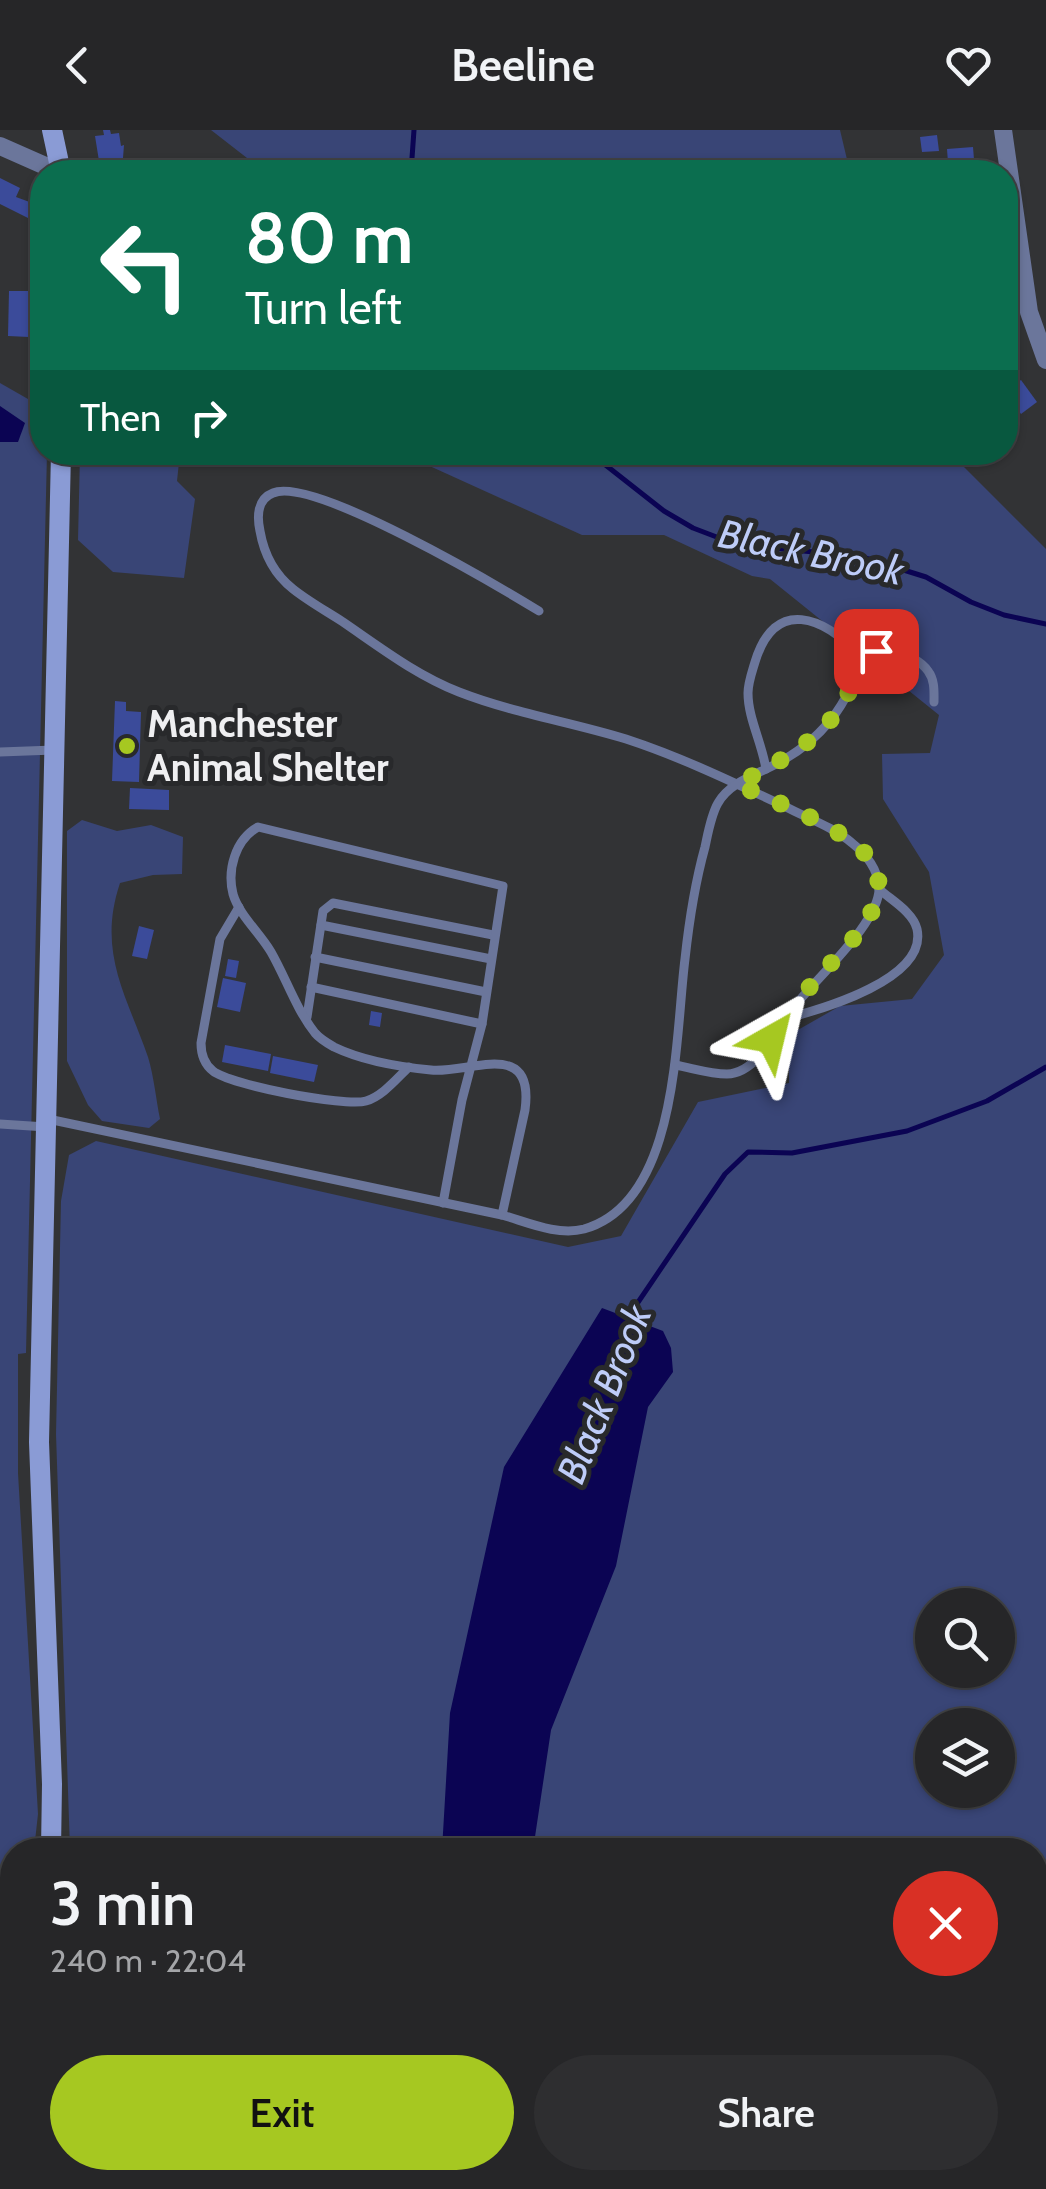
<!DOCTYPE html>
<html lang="en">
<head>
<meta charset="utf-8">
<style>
	:root { --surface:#262628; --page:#2e2e30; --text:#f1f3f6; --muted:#a4a5a8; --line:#424345; --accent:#a6c821 }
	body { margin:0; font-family:Cabin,sans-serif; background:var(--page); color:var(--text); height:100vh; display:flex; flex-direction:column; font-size:38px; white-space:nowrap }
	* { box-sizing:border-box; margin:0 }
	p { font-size:32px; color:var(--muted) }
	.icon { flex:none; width:55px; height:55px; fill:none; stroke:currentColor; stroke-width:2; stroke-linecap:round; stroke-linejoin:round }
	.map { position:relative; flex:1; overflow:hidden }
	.drawer { position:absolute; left:0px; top:1708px; width:1048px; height:352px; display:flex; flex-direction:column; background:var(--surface); border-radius:40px 40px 0 0; box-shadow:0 2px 8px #0004,0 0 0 2px var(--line) }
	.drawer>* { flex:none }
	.guide { position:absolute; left:30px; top:30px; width:988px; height:305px; border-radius:40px; box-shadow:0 2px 8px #0004,0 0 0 2px var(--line); background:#0b6e4f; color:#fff; overflow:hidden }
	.buttons { position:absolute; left:915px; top:1458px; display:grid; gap:20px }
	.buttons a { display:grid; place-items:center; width:100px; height:100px; border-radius:50%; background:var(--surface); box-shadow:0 2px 8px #0004,0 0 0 2px var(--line); font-size:50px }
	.pin { position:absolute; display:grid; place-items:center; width:85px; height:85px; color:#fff; margin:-42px; border-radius:20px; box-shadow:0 5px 15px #0006 }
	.me { position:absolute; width:110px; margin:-55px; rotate:37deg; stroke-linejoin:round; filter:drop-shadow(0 0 8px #0008) }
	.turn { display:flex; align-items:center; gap:35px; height:210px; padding:0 50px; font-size:45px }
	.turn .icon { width:130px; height:130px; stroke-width:2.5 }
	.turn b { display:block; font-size:70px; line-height:85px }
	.then { display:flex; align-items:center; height:95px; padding:0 50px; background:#0003; gap:20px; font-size:38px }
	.round { display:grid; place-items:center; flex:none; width:105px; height:105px; border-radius:52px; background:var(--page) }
	.headline { display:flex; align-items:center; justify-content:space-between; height:170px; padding:0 50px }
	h1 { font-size:60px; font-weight:600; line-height:75px }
	.primary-button { display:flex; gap:20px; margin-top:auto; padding:20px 50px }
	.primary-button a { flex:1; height:115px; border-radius:60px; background:var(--accent); color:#111; font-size:40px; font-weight:600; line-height:115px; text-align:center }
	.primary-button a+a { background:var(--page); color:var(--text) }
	header { display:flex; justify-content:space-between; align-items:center; height:130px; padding:0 50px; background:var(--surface); font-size:45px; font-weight:600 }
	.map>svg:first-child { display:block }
	.green { fill:#394576; fill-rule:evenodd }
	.water { fill:#0b0453 }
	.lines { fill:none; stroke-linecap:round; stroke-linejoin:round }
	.stream { stroke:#0b0453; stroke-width:5 }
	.building { fill:#3b4b9a }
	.lane { stroke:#6b769b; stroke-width:9 }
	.street { stroke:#6b769b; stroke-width:18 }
	.secondary { stroke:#8a9bd5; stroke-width:20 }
	.route { stroke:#a6c821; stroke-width:18; stroke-dasharray:0 32.4 }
	.poi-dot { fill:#a6c821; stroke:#28292b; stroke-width:4 }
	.labels { text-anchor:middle; stroke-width:10; stroke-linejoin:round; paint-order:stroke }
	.poi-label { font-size:38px; font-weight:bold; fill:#efeff1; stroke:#28292b; text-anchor:start }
	.water-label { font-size:40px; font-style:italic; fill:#beccf8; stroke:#28292b }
</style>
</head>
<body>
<header><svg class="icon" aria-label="back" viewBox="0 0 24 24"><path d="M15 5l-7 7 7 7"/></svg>Beeline<svg class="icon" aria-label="heart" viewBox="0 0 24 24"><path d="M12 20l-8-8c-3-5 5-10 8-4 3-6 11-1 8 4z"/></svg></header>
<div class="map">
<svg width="1046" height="2059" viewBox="0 0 1046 2059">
	<rect width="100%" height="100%" fill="#323335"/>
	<!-- green -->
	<g class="green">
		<path d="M211,0H840L850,42H252L256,35Z"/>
		<path d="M0,253L42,277V322L47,323L26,1223L18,1224V1343L38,1684L34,1720H12V1820L0,1845Z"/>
		<path d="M80,323H180L177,351L195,369L184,448L113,442L78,410Z"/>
		<path d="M401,323H950L1046,419V2059H0V1911L12,1890V2048H1035V1720H70L56,1304L61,1071L69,1025L96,1011L568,1117L621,1106L698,972L789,953V905L840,876L912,869L944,825L929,742L883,669L882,624L930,623L939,585L770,449L752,446L664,405H582ZM932,1475H998V1540H932ZM932,1595H998V1660H932Z"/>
		<path d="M82,690L117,701L151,695L183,707L182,744L153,745L120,753C97,822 126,864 148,927C154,947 156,969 160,989L149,998L102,991L88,975L67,931V701Z"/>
	</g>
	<!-- water -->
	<g class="water">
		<path d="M0,276L25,293L18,312H0Z"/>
		<path d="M602,1178L663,1201L671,1218L673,1242L648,1277L616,1436L551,1600L533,1720H442L450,1583L504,1337Z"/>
		<path d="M507,2048H675L682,2059H511Z"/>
	</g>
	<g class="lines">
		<!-- stream -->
		<g class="stream">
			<path d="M411,42L414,0"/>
			<path d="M589,322L664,381L693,398L735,414L862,427L926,447L971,472L1004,485L1046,494"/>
			<path d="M624,1193L725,1044L748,1022L792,1023L907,1001L987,971L1046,937"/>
		</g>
	</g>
	<!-- building -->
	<g class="building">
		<path d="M103,0H110L111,4L119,3L121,16L124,15L123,28L99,31L95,6L104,5Z"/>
		<path d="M937,5L939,21L922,22L920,7Z"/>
		<path d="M973,17L975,42H955V32L948,33L947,19Z"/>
		<path d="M0,48L20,58L16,67L35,74L28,88L0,74Z"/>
		<path d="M9,161H30L29,207L8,206Z"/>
		<path d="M1021,250L1037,272L1021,284L1005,261Z"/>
		<path d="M115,571L126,572V581L141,582L139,652L112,651Z"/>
		<path d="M130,658L169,660V680L129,679Z"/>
		<path d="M139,796L154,800L147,829L132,826Z"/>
		<path d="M228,829L239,831L236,848L225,846Z"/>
		<path d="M223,848L246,853L240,882L217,877Z"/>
		<path d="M371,881L382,883L380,897L369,895Z"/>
		<path d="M225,915L271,924L268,941L222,932Z"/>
		<path d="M273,926L318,935L314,952L270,943Z"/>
	</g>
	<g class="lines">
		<!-- lane -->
		<g class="lane">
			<path d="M539,481C498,456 313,346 273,363C257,369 257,387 260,401C264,424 274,444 293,459C308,471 326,481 343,492C381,518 416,545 459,562C513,583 571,592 626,609C681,627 733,652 786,677C807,688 833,697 852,713C866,724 877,738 879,756C882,791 816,848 794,877C779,898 757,944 727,944C710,944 692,938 675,935"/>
			<path d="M0,622L54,620"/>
			<path d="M766,639C762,613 748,588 748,563C748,553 752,542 755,532C775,466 824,487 860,526"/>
			<path d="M239,777L220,809L201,913C201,924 204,934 213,941C230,955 344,977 366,971C383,966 397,948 409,937"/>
			<path d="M321,795L491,829"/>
			<path d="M315,827L486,862"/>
			<path d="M311,857L482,894"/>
			<path d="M307,887L323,781L333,773L493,805"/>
			<path d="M788,888C822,879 928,849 917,799C913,782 891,770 879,759"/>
			<path d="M48,989L502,1085C527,1092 557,1106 584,1099C679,1072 675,907 685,829C689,792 695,753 705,717C708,703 711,685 718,673C729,653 755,645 774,635C818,613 851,575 860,526C880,520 914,521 928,541C935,550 934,562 934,572"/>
			<path d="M0,994L46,997"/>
			<path d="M443,1073L462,970L482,894L503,756L258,697C235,710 227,740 233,764C239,785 260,803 271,822C286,848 296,879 315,903C320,909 327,913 334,917C361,930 400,937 431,940C469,944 535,907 525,980L502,1085"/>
		</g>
		<!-- street -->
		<g class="street">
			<path d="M1003,0L1029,182L1046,230"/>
			<path d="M0,16L59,42"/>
		</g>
		<!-- secondary -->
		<g class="secondary">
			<path d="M52,0L61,42"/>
			<path d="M51,1720L52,1654L39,1312L61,322"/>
			<path d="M0,1869L12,1849"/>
		</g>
	</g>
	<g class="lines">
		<!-- route -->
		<path class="route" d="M771,909C785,890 798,871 813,853C849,811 919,758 848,709C814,686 773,671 737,654C795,624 848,596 860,526L876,521"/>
	</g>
	<!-- markers -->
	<circle class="poi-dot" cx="127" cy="616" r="10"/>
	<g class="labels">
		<!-- poi labels -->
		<g class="poi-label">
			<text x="147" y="607">Manchester<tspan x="147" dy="44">Animal Shelter</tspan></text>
		</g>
		<!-- water labels -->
		<g class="water-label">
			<text transform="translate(811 422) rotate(12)" y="14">Black Brook</text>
			<text transform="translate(604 1264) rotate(-68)" y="14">Black Brook</text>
		</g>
	</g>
</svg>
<div class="buttons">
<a><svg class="icon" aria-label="search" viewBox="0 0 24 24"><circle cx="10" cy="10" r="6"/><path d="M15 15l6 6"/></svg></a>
<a><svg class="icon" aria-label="layers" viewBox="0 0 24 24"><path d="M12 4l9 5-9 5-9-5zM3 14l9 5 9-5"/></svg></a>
</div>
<div class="pin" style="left:876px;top:521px;background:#d93025"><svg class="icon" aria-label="arrive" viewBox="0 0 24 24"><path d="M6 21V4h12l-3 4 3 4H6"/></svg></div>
<svg class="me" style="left:771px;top:909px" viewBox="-20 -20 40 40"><path d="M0-17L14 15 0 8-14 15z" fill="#a6c821" stroke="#fff" stroke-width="4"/></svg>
<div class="guide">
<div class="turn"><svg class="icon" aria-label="left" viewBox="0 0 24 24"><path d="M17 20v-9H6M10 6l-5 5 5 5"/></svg><div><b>80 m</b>Turn left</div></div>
<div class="then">Then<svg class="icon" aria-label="right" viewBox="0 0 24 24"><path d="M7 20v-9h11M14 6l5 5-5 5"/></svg></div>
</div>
<section class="drawer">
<div class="headline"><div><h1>3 min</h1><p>240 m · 22:04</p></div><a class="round" style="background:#d93025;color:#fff"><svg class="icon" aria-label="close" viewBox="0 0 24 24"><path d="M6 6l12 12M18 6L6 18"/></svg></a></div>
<div class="primary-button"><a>Exit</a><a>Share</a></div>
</section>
</div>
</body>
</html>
